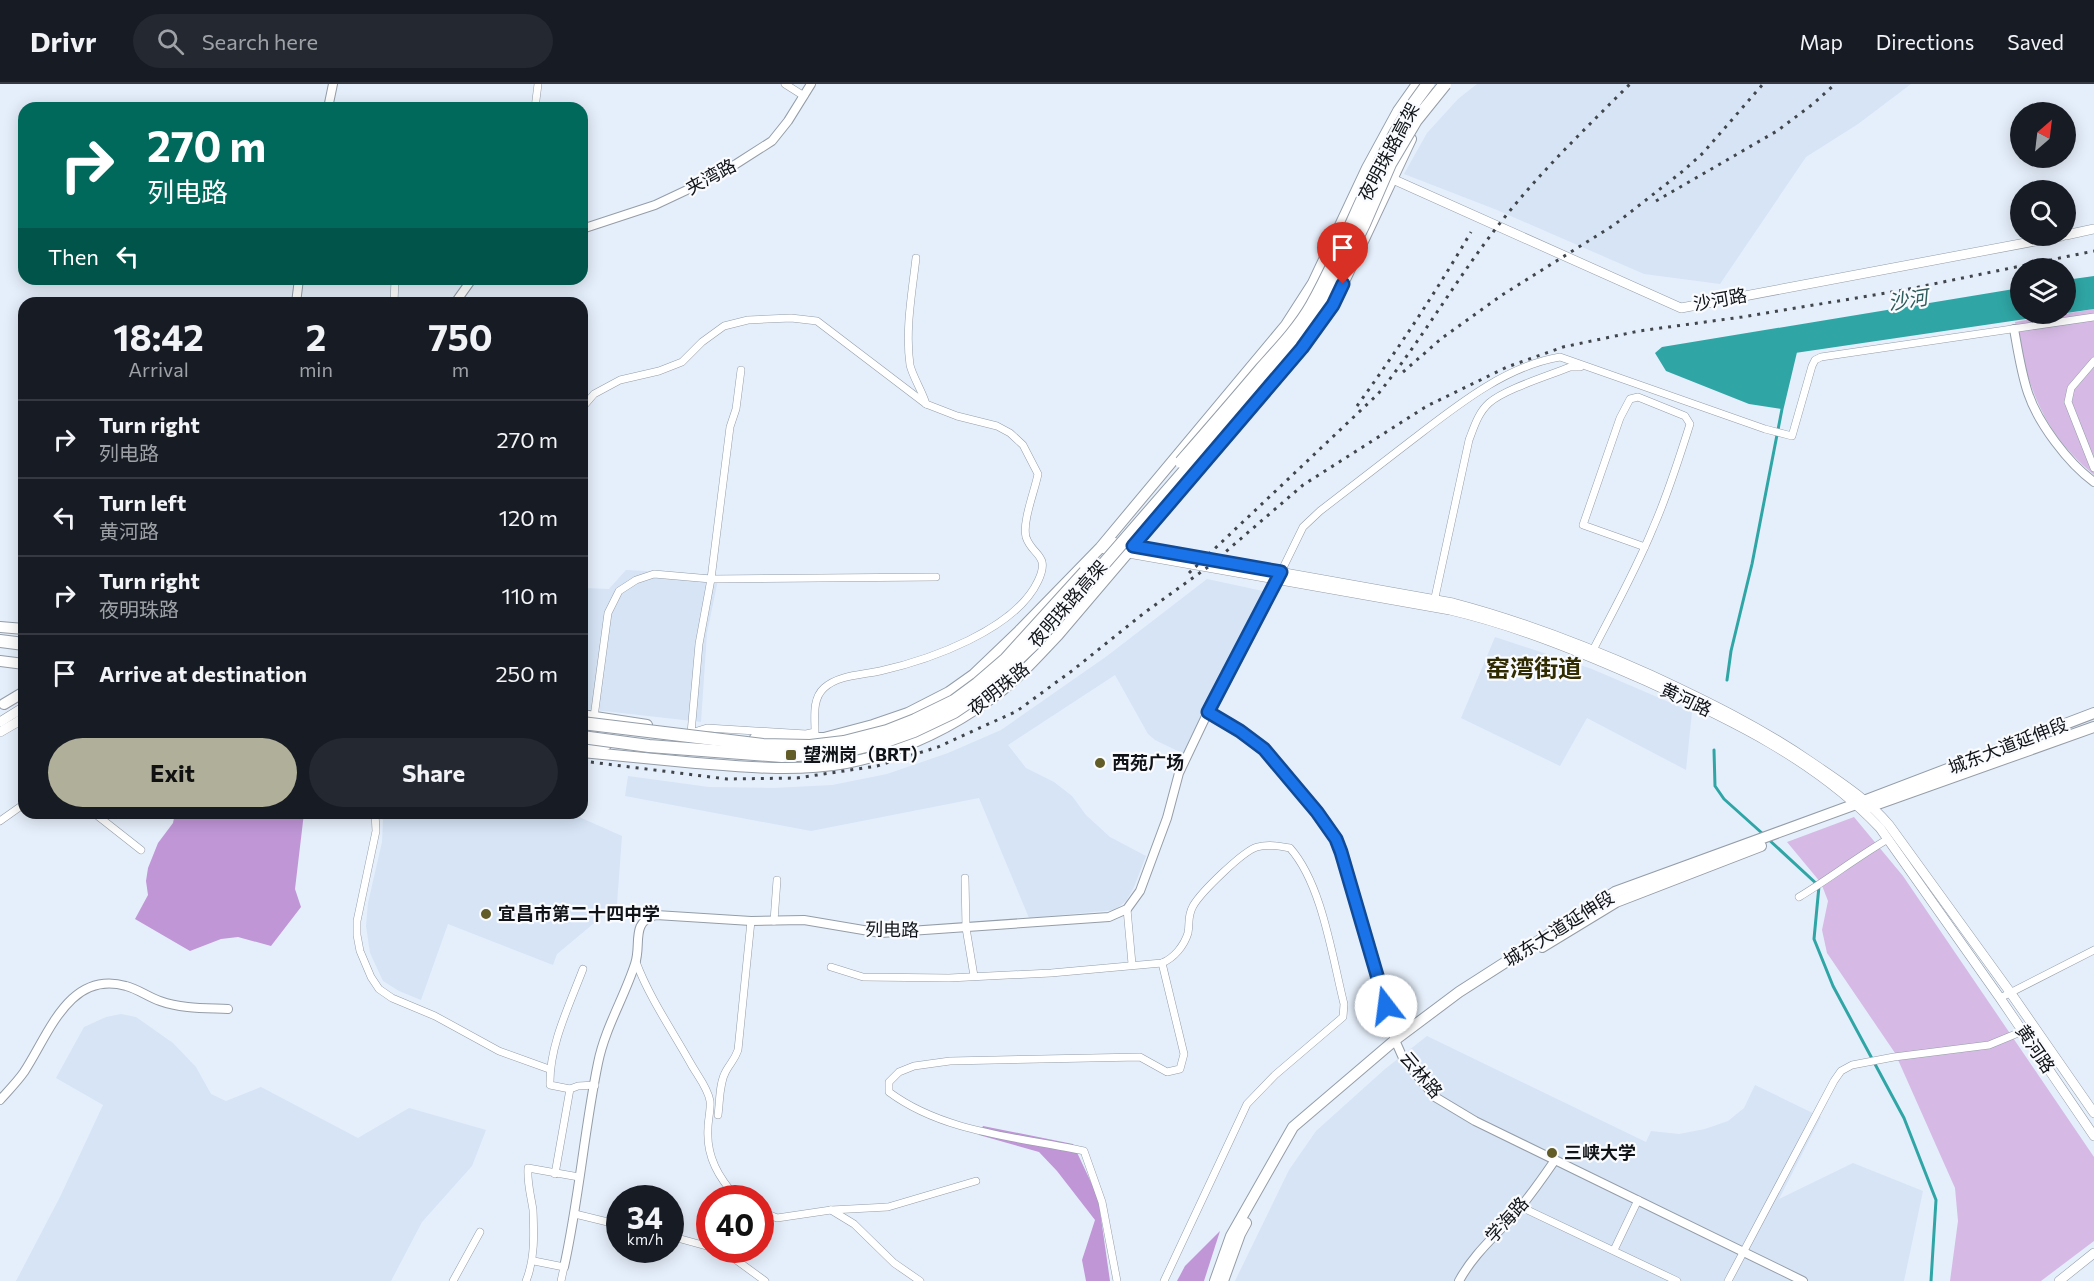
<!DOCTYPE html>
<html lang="en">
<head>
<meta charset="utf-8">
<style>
	:root { --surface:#171b24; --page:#242831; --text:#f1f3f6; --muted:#9ea1a6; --line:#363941; --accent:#b0af99 }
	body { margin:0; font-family:Commissioner,"Noto Sans SC",sans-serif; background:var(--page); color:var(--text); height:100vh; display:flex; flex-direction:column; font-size:22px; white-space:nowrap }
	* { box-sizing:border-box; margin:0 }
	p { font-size:20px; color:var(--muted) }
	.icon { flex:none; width:33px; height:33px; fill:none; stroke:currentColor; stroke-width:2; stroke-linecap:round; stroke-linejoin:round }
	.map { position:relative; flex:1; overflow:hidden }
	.side { position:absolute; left:18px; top:213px; width:570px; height:522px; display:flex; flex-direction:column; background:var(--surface); border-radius:18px; box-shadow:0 3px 15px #0003 }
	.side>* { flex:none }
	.guide { position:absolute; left:18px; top:18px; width:570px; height:183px; border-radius:18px; box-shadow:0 3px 15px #0003; background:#00695c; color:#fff; overflow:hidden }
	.needle { width:39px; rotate:28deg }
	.tools { position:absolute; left:2010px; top:18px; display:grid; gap:12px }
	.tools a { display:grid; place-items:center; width:66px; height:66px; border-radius:50%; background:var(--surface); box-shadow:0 3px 15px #0003; font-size:30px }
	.speed { position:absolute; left:606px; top:1101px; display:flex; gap:12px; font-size:30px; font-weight:700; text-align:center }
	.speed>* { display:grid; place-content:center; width:78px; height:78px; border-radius:50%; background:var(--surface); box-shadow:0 3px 15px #0003; line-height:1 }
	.speed small { font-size:15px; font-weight:400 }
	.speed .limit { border:9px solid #d22; background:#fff; color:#111 }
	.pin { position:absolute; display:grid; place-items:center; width:51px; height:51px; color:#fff; margin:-62px -26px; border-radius:50% 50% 50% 0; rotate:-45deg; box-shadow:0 0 6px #0007 }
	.pin .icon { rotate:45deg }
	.me { position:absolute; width:66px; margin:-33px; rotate:345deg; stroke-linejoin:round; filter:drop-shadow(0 0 4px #0008) }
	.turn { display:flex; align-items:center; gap:21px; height:126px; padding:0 30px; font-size:27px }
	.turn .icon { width:78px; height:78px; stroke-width:2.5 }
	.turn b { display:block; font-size:42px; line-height:51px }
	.then { display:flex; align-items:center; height:57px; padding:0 30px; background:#0003; gap:12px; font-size:22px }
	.eta { display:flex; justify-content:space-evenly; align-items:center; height:102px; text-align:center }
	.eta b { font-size:36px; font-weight:700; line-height:42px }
	.button { display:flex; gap:12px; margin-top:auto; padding:12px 30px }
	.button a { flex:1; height:69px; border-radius:36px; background:var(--accent); color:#111; font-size:24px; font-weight:700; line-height:69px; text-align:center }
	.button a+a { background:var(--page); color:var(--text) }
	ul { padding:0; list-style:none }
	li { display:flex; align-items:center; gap:18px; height:78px; padding:0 30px; border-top:2px solid var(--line) }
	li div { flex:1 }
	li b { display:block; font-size:22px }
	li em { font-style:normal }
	header { display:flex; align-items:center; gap:36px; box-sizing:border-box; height:84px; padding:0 30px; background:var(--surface); border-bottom:2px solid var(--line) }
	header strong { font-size:28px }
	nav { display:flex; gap:33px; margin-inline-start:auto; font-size:21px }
	.search { width:420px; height:54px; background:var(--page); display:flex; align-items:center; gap:15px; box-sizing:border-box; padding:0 21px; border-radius:33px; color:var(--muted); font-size:22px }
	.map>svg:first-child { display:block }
	.built { fill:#d6e4f6 }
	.green { fill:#d6bae5 }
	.forest { fill:#c096d7 }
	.water { fill:#2fa6a5 }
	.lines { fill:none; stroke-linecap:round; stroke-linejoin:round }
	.stream { stroke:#2fa6a5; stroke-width:3 }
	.minor-casing { stroke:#949da8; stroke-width:8 }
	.tertiary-casing { stroke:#949da8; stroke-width:10 }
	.secondary-casing { stroke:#949da8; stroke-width:10 }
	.primary-casing { stroke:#949da8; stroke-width:12 }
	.trunk-casing { stroke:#949da8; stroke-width:14 }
	.minor { stroke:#fff; stroke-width:7 }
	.tertiary { stroke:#fff; stroke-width:8 }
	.secondary { stroke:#fff; stroke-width:9 }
	.primary { stroke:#fff; stroke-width:10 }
	.trunk { stroke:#fff; stroke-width:12 }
	.rail { stroke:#41464c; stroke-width:3; stroke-dasharray:3 6; stroke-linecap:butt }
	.trunk-bridge-casing { stroke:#949da8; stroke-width:14; stroke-linecap:butt }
	.trunk-bridge { stroke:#fff; stroke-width:12 }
	.route-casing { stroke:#114b97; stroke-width:15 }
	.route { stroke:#1a73e8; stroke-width:10 }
	.poi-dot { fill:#615c28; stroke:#f9fbfe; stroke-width:2 }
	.labels { text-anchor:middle; stroke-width:4.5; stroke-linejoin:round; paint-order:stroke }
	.street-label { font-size:18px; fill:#101317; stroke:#f9fbfe }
	.poi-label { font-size:18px; font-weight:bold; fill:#101317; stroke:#f9fbfe; text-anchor:start }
	.water-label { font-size:20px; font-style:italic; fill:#2c5c5b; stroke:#f9fbfe }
	.district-label { font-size:24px; font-weight:bold; fill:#302b00; stroke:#f9fbfe }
</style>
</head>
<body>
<header>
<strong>Drivr</strong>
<div class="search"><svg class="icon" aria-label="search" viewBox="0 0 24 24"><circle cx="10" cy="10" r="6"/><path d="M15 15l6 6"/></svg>Search here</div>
<nav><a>Map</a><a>Directions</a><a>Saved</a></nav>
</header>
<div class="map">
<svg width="2094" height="1197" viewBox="0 0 2094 1197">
	<rect width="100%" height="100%" fill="#e5effb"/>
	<!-- built -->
	<g class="built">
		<path d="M1477,0H1911L1858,40L1806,73L1720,200L1644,190L1497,126L1404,90L1427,49L1458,15Z"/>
		<path d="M626,486L719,491L707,549L701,638L586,625L582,594V523L584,504L609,505Z"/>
		<path d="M1207,495L1263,507L1184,670L1155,656L1148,650L1115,591L1008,661L1026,684L1054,698L1072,712L1086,731L1110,753L1146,772L1134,803L1126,817L1115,826L1029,834L979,714L811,747L625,712L628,692L709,703L773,704L832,701L887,690L948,669L1001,646L1107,572Z"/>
		<path d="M1495,553L1592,585L1692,628L1686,686L1587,634L1560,682L1461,634Z"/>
		<path d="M379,729H570L622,752L617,820L557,870L553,881L448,840L421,916L399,907L383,897L370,869L366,842L368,819L382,758L383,736Z"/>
		<path d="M121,930L136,933L173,959L196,983L211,1010L226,1017L261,1003L358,1054L409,1024L486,1046L472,1082L422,1138L391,1197H16L60,1113L103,1021L56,994L84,943L106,933Z"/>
		<path d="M1427,952L1646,1058L1651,1047L1679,1050L1705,1045L1728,1037L1744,1024L1755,1001L1821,1033L1779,1115L1853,1079L1923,1107L1904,1197H1235L1289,1086L1316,1047L1385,985Z"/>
	</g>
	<!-- green -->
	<g class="green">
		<path d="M2094,225V391C2041,347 2028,303 2015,238Z"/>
		<path d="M1854,733L1903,792L2094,1073V1157L2041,1197H1950L1958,1137L1955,1104L1895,969L1827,869L1822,846L1828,817L1821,799L1787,758Z"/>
	</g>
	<!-- forest -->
	<g class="forest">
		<path d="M175,729H304L295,805L301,823L271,862L238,853L221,855L190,867L135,835L148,811L146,797L148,784L158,759L173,739Z"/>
		<path d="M983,1042L1073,1060L1098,1113L1110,1197H1086L1082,1176L1095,1136L1057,1087L1039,1068L979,1051Z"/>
		<path d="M1220,1147L1204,1197H1177L1185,1182Z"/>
	</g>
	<!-- water -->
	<path class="water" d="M2094,192V225L1795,269L1782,325L1749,320L1666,287L1655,269L1662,263L2020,204V230H2066V196Z"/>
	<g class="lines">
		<!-- stream -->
		<g class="stream">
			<path d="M1727,596L1731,567L1752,480L1782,325L1796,266"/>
			<path d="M1714,666L1715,702L1724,715L1763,750"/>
			<path d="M1767,754L1819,802L1814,855L1833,902L1904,1034L1936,1116L1931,1197"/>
		</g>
		<defs>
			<g id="minor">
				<path d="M785,0L804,12"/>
				<path d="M535,24L538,0"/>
				<path d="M394,219L395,195"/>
				<path d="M2094,277L2071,304L2068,318L2094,384"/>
				<path d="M741,286L736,325L730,343L711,495L699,560L691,649L707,644L806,650L815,648C815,633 812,615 824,604C838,591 862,591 880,587C929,576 1015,546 1038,497C1051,470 1032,472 1026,453C1022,438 1035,406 1038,390L1023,361L1010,349L997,342L957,332L926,320C923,309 912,291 910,281C905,246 912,209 916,174"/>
				<path d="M582,324L594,310L620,296L659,287L682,278L702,258L724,242L748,236L791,234L817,237L926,320"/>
				<path d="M1281,488L1303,443L1320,427C1351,403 1381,380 1412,356C1455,323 1505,282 1560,273L1765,345L1792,352L1812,282L1815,276L1821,273L2094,233"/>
				<path d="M1434,518L1469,356C1474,343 1478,329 1489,319C1505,305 1548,292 1570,283H1580"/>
				<path d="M1592,568C1613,527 1636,486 1653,444C1668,410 1679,375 1690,340L1685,332L1638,313L1630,315L1620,334L1583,441L1645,463"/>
				<path d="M594,633L608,529L619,507L636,496L654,490L711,495L936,493"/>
				<path d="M94,729L141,766"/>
				<path d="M375,729L376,747L357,837V851L360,867L371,893L379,905L392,914L435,932L499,967L549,985"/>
				<path d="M0,737L24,720"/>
				<path d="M965,794L966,844L974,892"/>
				<path d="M1799,813C1829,795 1857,773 1888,755"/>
				<path d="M1127,825L1132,880"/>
				<path d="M774,837L777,796"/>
				<path d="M636,878C650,915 672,946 691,980C697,991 708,1004 710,1017C711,1025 708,1036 708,1044C706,1073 719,1094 737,1114"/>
				<path d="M831,883L863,893L949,894L1051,889L1162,879C1174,874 1184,862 1188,849C1190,839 1187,833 1193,822C1201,808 1243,767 1257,763C1268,760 1279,762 1290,764C1322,800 1332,872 1344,920L1343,933L1275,991L1247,1020L1164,1197"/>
				<path d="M583,885C569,922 549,962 550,1001L570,1005L578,1002L595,1001"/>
				<path d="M2000,914L2094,866"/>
				<path d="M718,1031C720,1017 719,999 726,987C731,978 734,977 738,966L751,837"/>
				<path d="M555,1090L570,1005"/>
				<path d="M1521,1123L1677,1197"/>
				<path d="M831,1126L854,1140L894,1179L920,1197"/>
				<path d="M760,1127L777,1134L831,1126L888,1123L976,1097"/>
				<path d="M575,1130L620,1141"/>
				<path d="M670,1152L710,1163"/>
				<path d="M717,1166L728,1170L765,1197"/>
				<path d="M1614,1166L1638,1116"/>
				<path d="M534,1177L564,1183L561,1197"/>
				<path d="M453,1197L480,1148"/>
				<path d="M526,1197C535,1175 534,1150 533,1126C531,1112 527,1099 528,1084L579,1093"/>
				<path d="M1117,1197L1102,1118L1084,1067C1019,1053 944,1049 889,1008V998L899,988L914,982L950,977L1140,973L1167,988L1180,985L1184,970L1162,879"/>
				<path d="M1728,1197L1834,997L1841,987L1852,981L1894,973L1989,961L2023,947"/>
			</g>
			<g id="tertiary">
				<path d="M328,24L333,0"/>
				<path d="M582,145L655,121L706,97L736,80L772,57L788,37L811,0"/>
				<path d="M296,219L299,195"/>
				<path d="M455,219L472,195"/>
				<path d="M2014,245C2018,267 2021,288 2028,309C2038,339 2068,379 2094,398"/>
				<path d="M1208,628L1240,647L1264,665L1317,728L1336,755L1341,768L1395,956L1403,974L1435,1013L1475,1037L1803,1197"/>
				<path d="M0,1016C8,1007 17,998 24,988C49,950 69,886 126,902C138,905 148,913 160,917C182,925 206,924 228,925"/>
				<path d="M564,1183C579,1116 584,1047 598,979C605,944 624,914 635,880C642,860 630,838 656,831L751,837L804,836L881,849L1109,833L1127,825L1140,807L1167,734L1179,689L1208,628L1279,491"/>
				<path d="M1459,1197C1473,1171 1493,1154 1513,1132C1528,1115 1542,1095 1555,1076"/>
			</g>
			<g id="secondary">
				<path d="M1388,93L1681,224L2062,152"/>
				<path d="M2066,151L2094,145"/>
				<path d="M1106,457L1453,519C1522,537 1586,562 1651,591C1707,617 1760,643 1811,678C1840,698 1866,714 1889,741L2010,908L2094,1029"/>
				<path d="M1100,464L1450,526C1518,542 1583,569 1646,597C1729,635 1816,676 1880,744L2000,914L2094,1052"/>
				<path d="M0,638L24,623"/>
				<path d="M0,648L19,637"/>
				<path d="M2059,1197L2094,1169"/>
			</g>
			<g id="primary">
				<path d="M0,543L24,545"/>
				<path d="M0,577L24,580"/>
				<path d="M4,620L24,608"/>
				<path d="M582,631L647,641"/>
				<path d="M19,637L24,636"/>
				<path d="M755,654H824L873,641L908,629L949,608L973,591L1019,547L1100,464L1286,241L1313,199L1367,84L1398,27L1417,0"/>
				<path d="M582,660L606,661"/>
				<path d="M582,668C620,672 658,675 696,679C746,683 796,688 846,679C899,669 949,645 992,614C1017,596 1037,573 1058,551L1302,264L1333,221L1411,55"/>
				<path d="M1869,723L2094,643"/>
				<path d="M1542,863L1616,818L1761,762"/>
				<path d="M1215,1197L1231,1152L1293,1043L1395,956L1459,908L1615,808L1856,720L2094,629"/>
				<path d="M1223,1197L1240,1150L1246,1139"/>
			</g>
			<path id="trunk" d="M0,557L24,560"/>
		</defs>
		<!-- minor casing -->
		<use href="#minor" class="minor-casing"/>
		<!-- tertiary casing -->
		<use href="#tertiary" class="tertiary-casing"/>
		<!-- secondary casing -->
		<use href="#secondary" class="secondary-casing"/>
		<!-- primary casing -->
		<use href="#primary" class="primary-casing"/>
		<!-- trunk casing -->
		<use href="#trunk" class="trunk-casing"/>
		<!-- minor -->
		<use href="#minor" class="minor"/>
		<!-- tertiary -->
		<use href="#tertiary" class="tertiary"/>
		<!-- secondary -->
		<use href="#secondary" class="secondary"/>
		<!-- primary -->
		<use href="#primary" class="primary"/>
		<!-- trunk -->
		<use href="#trunk" class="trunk"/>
		<!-- rail -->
		<g class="rail">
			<path d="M1656,117L1777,47L1813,20L1835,0"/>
			<path d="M1403,288L1442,254L1502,211L1614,141L1683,87L1703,69L1763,0"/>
			<path d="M1357,322C1398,265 1436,208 1471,148"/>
			<path d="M1189,489L1378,310C1421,257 1455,197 1497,143C1537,91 1584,46 1630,0"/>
			<path d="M582,677L727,695L797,694L877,682L938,663L1017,627L1073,586L1144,529L1208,483L1303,401L1427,322L1507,283L1563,263L1639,247L1742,233L1904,206L2094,167"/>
		</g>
		<defs>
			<g id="trunk-bridge">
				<path d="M1181,378C1208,347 1235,316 1261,285C1279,265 1299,244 1312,221C1353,148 1376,66 1428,0"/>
				<path d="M582,639L763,661L810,662L844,658L887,647L915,636L954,617L977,600L1006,575L1085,488"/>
				<path d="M582,653L649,662L782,672L842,668L886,657L914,647L954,628L982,609L1036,558L1301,253L1327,216L1364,140L1390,80L1416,36L1445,0"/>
			</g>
		</defs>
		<!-- trunk-bridge casing -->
		<use href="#trunk-bridge" class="trunk-bridge-casing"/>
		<!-- trunk-bridge -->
		<use href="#trunk-bridge" class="trunk-bridge"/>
	</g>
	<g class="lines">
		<defs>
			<path id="route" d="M1343,200L1333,221L1302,264L1133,462L1281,488L1208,628L1240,647L1264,665L1317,728L1336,755L1341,768L1386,922"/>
		</defs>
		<!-- route casing -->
		<use href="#route" class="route-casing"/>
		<!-- route -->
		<use href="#route" class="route"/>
	</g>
	<!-- markers -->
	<g class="poi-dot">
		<rect x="785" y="665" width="12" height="12" rx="3"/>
		<circle cx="1100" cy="679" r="6"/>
		<circle cx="486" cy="830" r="6"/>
		<circle cx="1552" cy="1069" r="6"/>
	</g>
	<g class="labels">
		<!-- street labels -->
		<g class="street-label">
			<text transform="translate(1389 68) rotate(-62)" y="6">夜明珠路高架</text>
			<text transform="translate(711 93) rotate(-29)" y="6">夹湾路</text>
			<text transform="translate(1720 216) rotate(-10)" y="6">沙河路</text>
			<text transform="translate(1068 520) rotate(-49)" y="6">夜明珠路高架</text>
			<text transform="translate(999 605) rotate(-39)" y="6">夜明珠路</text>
			<text transform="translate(1686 616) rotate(25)" y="6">黄河路</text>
			<text transform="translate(2008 662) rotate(-21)" y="6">城东大道延伸段</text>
			<text transform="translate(1559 845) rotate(-32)" y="6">城东大道延伸段</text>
			<text transform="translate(892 846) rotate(1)" y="6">列电路</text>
			<text transform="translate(2035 965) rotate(56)" y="6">黄河路</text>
			<text transform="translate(1421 991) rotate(50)" y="6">云林路</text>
			<text transform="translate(1507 1136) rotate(-48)" y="6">学海路</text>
		</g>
		<!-- poi labels -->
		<g class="poi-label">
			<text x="803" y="677">望洲岗（BRT）</text>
			<text x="1112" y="685">西苑广场</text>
			<text x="498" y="836">宜昌市第二十四中学</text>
			<text x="1564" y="1075">三峡大学</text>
		</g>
		<!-- water labels -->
		<g class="water-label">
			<text transform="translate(1908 216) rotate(-9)" y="7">沙河</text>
		</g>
		<!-- district labels -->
		<g class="district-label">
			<text x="1534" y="593">窑湾街道</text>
		</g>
	</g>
</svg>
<div class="tools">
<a><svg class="needle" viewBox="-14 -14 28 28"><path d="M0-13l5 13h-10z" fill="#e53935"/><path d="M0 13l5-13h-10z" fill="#9ea1a6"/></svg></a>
<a><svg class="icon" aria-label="search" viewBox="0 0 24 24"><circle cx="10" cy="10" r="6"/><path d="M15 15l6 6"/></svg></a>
<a><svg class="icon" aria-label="layers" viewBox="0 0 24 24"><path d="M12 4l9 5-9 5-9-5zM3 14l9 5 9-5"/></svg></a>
</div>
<div class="speed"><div>34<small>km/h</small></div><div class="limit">40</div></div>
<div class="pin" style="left:1343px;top:200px;background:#d93025"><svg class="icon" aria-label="arrive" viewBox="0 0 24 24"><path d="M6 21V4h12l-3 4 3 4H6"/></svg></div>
<svg class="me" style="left:1386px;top:922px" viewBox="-20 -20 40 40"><circle r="19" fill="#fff"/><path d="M0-13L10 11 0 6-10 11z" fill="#1a73e8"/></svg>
<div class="guide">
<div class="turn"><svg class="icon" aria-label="right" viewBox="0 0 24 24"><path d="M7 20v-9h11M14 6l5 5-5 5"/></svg><div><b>270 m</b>列电路</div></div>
<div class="then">Then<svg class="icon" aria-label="left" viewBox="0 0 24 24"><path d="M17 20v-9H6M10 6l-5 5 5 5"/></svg></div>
</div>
<section class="side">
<div class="eta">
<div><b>18:42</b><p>Arrival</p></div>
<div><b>2</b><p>min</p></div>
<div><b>750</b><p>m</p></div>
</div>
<ul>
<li><svg class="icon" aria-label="right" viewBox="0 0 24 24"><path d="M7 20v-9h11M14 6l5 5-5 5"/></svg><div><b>Turn right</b><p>列电路</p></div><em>270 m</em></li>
<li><svg class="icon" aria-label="left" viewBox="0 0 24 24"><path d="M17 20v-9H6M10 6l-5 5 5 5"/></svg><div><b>Turn left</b><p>黄河路</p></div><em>120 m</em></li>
<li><svg class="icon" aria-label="right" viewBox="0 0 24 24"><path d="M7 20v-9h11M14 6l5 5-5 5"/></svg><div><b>Turn right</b><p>夜明珠路</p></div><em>110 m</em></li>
<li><svg class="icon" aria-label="arrive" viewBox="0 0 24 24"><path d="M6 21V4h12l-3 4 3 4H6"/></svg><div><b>Arrive at destination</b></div><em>250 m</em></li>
</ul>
<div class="button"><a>Exit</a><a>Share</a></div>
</section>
</div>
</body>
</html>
